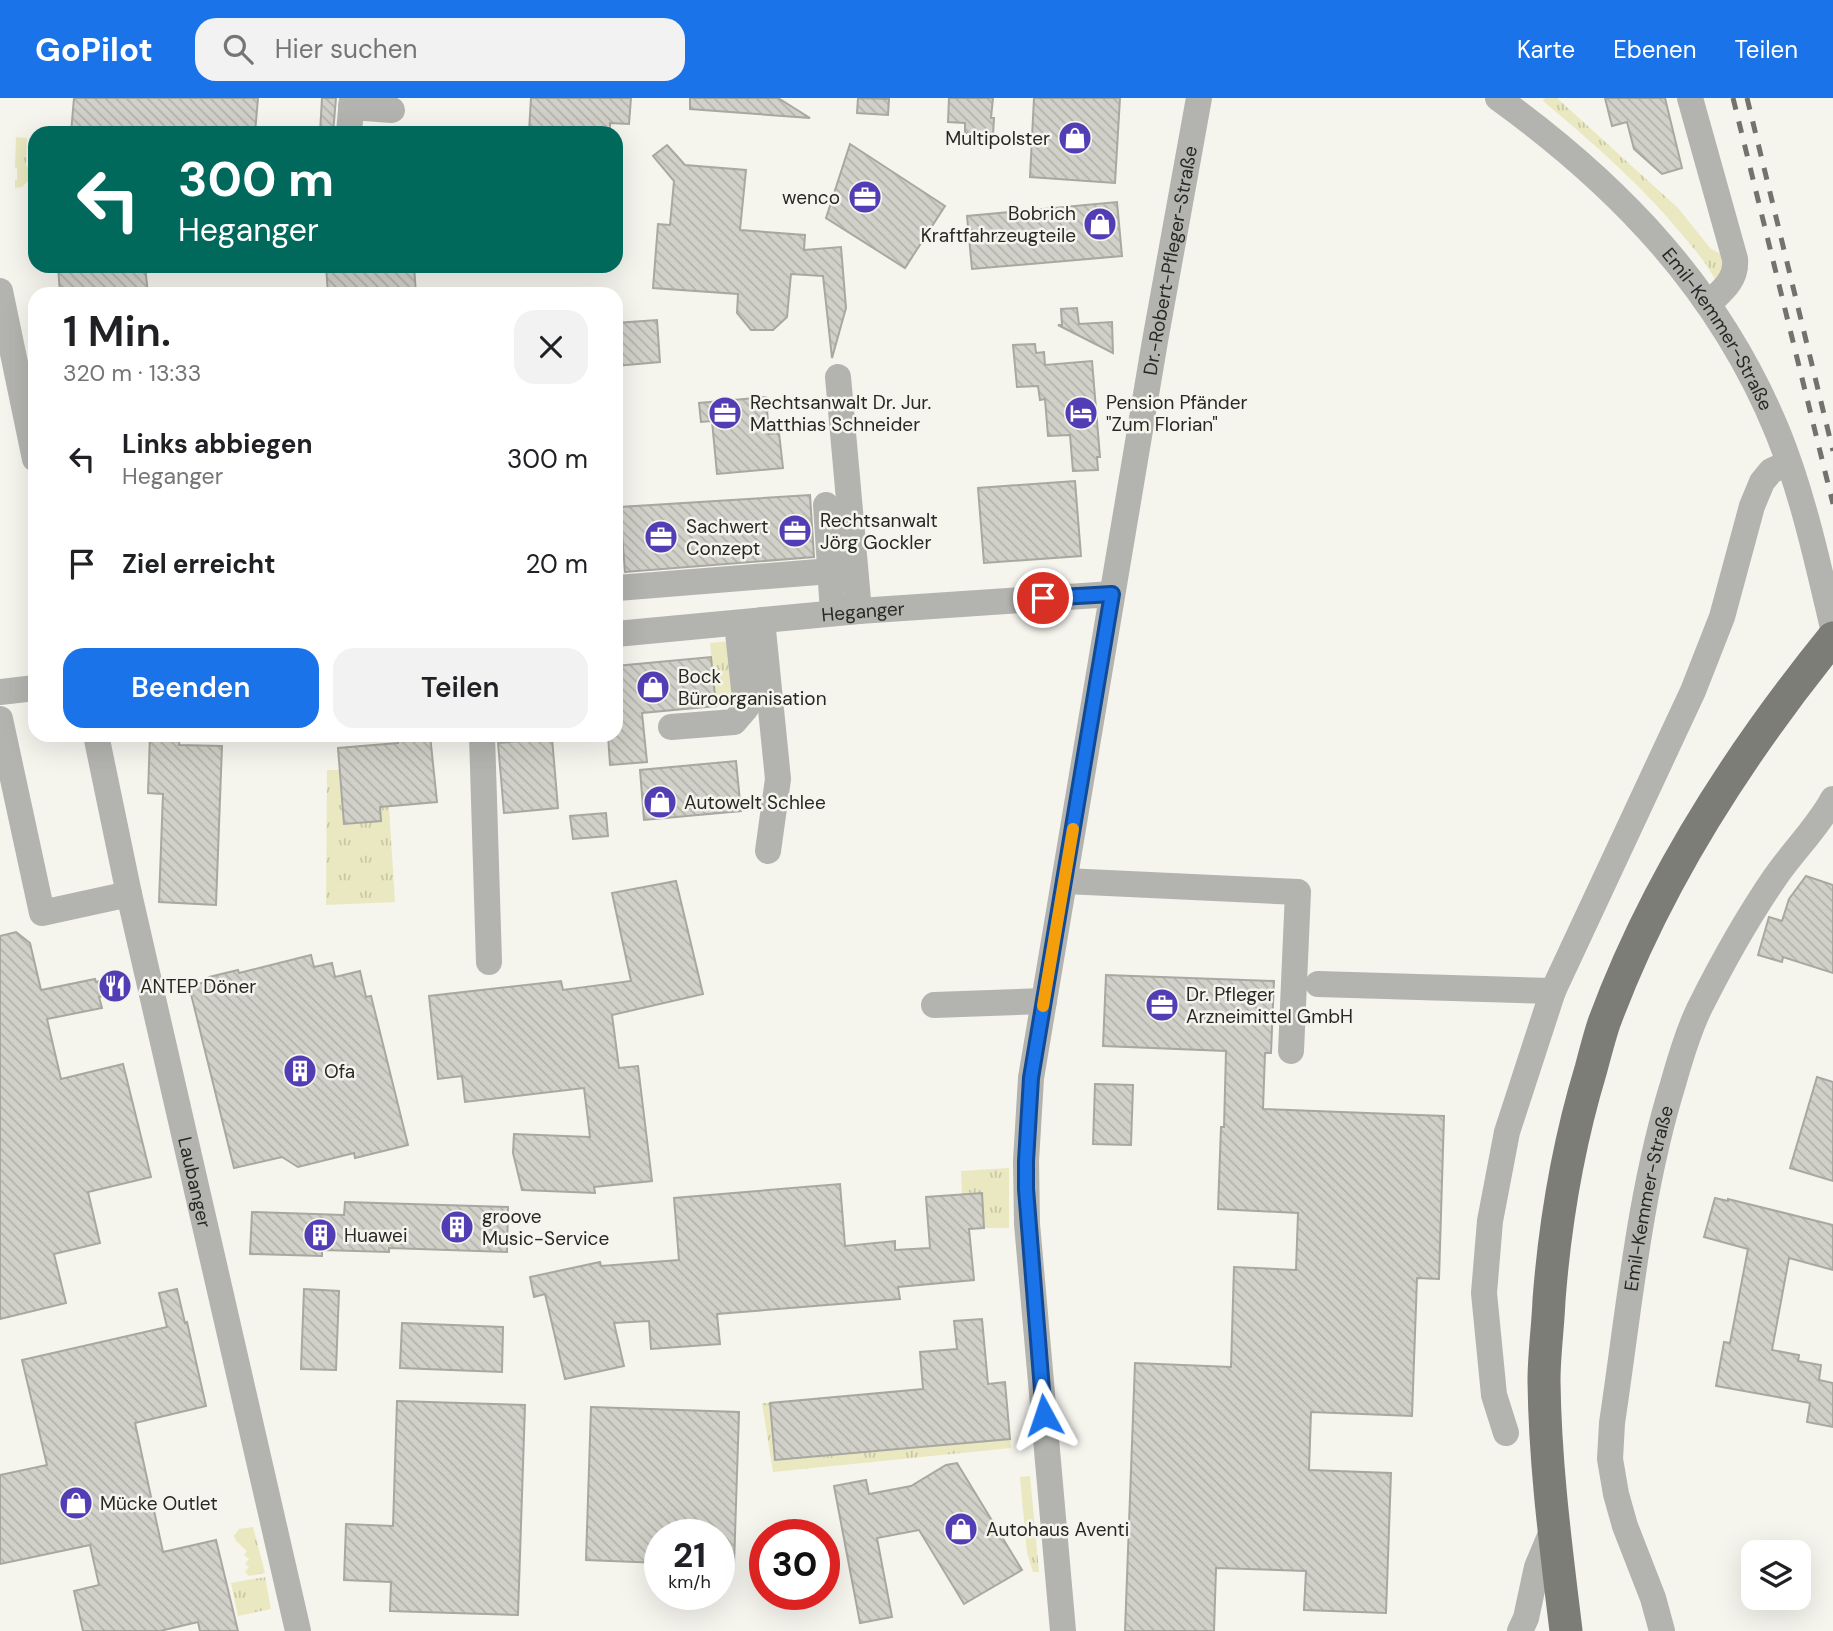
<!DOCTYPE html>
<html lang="de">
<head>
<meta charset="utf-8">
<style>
	:root { --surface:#fff; --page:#f2f2f2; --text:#202124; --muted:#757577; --accent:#1a73e8 }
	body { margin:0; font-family:"DM Sans",sans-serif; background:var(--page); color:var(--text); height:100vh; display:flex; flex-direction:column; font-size:26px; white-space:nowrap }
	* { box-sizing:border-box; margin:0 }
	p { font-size:23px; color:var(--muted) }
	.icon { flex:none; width:38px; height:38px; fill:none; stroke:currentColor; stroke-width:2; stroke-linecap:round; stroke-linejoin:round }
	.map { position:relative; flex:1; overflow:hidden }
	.side { position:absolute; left:28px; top:189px; width:595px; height:455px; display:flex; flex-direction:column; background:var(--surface); border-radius:21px; box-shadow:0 7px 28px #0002 }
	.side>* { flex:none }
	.hud { position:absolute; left:28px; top:28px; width:595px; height:147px; border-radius:21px; box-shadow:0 7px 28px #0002; background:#00695c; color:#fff; overflow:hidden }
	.buttons { position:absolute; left:1741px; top:1442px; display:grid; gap:14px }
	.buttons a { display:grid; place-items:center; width:70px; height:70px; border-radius:14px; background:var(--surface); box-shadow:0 7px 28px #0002; font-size:35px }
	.speed { position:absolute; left:644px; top:1421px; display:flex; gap:14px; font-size:35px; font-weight:700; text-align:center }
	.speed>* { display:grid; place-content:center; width:91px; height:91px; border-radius:50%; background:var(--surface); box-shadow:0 7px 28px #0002; line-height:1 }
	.speed small { font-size:18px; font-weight:400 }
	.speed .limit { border:10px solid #d22; background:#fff; color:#111 }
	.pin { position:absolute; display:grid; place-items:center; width:60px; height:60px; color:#fff; margin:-30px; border:4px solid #fff; border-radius:50%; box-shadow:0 2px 7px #0007 }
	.me { position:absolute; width:77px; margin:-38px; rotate:355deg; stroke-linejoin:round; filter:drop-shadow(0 0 5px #0008) }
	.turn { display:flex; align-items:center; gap:24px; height:147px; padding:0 35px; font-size:32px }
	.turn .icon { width:91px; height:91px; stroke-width:2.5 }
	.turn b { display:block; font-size:49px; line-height:60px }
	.round { display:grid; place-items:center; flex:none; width:74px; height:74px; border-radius:21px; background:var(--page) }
	.head { display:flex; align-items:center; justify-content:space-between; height:119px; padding:0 35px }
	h1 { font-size:42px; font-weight:600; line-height:52px }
	.button { display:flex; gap:14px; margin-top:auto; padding:14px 35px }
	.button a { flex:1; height:80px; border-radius:21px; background:var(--accent); color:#fff; font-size:28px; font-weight:600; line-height:80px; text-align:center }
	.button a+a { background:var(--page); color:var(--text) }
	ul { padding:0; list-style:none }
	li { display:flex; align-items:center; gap:21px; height:105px; padding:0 35px }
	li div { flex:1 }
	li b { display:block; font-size:26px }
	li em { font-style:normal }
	header { display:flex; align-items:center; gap:42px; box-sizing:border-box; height:98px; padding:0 35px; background:var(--accent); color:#fff }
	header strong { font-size:33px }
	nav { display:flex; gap:38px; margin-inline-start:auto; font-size:24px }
	.search { width:490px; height:63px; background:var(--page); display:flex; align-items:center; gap:18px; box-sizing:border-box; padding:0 24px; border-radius:21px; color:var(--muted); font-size:26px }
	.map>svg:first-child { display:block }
	.grass { fill:url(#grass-tufts) }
	.building { fill:url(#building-back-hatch); stroke:#a8a8a1; stroke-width:2 }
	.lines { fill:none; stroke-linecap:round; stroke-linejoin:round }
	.minor { stroke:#b3b3b0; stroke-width:26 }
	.major { stroke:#7d7d77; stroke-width:33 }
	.rail { stroke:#73736e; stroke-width:5; stroke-dasharray:12 12; stroke-linecap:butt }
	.route-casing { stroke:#114b97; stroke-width:18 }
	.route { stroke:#1a73e8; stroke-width:12 }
	.slow { stroke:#f59e0b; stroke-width:12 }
	.labels { text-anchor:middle; stroke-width:5; stroke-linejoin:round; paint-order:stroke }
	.poi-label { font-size:19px; fill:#282825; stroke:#f5f4ed; text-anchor:start }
	.street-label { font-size:19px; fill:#282825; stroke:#f5f4ed }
</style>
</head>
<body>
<header>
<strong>GoPilot</strong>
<div class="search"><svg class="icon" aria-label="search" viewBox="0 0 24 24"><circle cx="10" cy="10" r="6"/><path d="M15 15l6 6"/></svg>Hier suchen</div>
<nav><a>Karte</a><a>Ebenen</a><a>Teilen</a></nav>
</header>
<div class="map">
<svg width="1833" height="1533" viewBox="0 0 1833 1533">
	<defs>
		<pattern id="grass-tufts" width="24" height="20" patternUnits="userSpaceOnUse" patternTransform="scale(1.75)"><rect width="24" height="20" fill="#eae8c0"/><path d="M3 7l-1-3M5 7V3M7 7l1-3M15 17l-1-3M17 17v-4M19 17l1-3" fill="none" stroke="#c9c7a5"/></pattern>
		<pattern id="building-back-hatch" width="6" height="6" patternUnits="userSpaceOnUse" patternTransform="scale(1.75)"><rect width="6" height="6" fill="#d1d1c9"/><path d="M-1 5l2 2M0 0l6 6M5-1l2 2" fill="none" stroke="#b3b3ac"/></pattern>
	</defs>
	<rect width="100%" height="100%" fill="#f5f4ed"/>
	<!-- grass -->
	<g class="grass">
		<path d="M1545,0H1558V1L1678,110L1711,151L1719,155L1730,157L1716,183C1707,166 1696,153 1684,139C1643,88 1593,45 1543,3Z"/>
		<path d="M16,39L27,40L26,67L28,70V83L22,89L15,90V82H17V70H15Z"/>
		<path d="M732,543L733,605L730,607L716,608L710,545Z"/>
		<path d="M375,647H385L395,804L326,807L327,672H339L344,725L381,722Z"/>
		<path d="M1009,1070V1130H984L982,1096L962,1097L961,1073Z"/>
		<path d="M762,1305H770L775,1361L1010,1341L1011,1350L773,1374Z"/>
		<path d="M1030,1378L1039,1474H1033L1027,1455L1020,1379Z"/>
		<path d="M253,1429L265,1475L249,1478L245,1474L249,1469L245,1466L249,1461L244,1457L247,1453L236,1443L234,1438L239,1431Z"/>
		<path d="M265,1479L271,1511L238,1518L231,1485Z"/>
	</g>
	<!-- building -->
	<g class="building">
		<path d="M74,0H258L255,35H71Z"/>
		<path d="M322,0H336L333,35H320Z"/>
		<path d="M531,0H631L629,26L610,25V35L529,34Z"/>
		<path d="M690,0H778L810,20L690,11Z"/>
		<path d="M858,0L889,1L888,17L857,15Z"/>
		<path d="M949,0H993L991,20H994L993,37L965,35V25L948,24Z"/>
		<path d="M1034,0H1120L1115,85L1030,79Z"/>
		<path d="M1605,0H1665L1682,70L1662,76L1634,51L1627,24L1612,28Z"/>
		<path d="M850,46L945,108L905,170L826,120Z"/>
		<path d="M667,47L685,67L746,72L740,132L805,137L804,152L841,149L846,210L832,260L823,178L791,176L787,219L773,232H751L737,215L738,196L653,190L658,126L670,127L674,83L653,58Z"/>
		<path d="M1117,104L1122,158L972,171L967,118Z"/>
		<path d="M58,168H145L148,196H60Z"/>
		<path d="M326,168H414L416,196H328Z"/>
		<path d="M1077,210L1079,226L1112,224L1113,255L1058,227H1062L1061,211Z"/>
		<path d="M657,222L660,264L616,268V225Z"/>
		<path d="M1035,246L1036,255L1044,254L1045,267L1092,263L1100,359H1097L1098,372L1073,373L1070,337L1048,338L1045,301L1040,302L1038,288L1017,289L1013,247Z"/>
		<path d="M766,299L769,336L779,335L783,370L717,376L712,323L701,324L699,305Z"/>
		<path d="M1075,383L1081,458L984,465L978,390Z"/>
		<path d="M810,397L814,459L625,474L620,409Z"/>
		<path d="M711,559L716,608L642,615L647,664L610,667L608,637H616V568Z"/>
		<path d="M150,637H180L179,647L222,648L216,807L159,804L163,696L148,695Z"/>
		<path d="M398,637H430L437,704L380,709L381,723L344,726L338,650L398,645Z"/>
		<path d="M552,640L558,710L504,715L498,645Z"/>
		<path d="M736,663L741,713L644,722L640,672Z"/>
		<path d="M606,715L608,738L573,741L570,718Z"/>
		<path d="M1806,778L1833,787V875L1783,859L1782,864L1758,857L1769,819L1782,823L1789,801Z"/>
		<path d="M676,783L703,896L612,917L619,970L638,968L652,1083L594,1089L595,1095L522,1092L513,1055L514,1036L590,1039L584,990L465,1004L462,978L438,981L429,898L561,883L563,892L631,883L612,795Z"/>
		<path d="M16,834L30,845L41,892L95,881L96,884L123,878L127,893L99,899L102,910L47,921L61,981L123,966L151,1079L88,1094L100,1145L54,1156L66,1205L0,1221V838Z"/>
		<path d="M311,857L314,869L332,865L335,879L360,873L366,899L371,898L408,1047L355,1060L354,1055L298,1069L282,1059L234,1070L189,888L210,883L209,879L238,872L239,875Z"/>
		<path d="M1106,877L1274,883L1271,955H1265L1263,1011L1444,1018L1439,1181L1417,1180L1412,1318L1311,1314L1309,1372L1391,1375L1386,1515L1304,1512L1306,1473L1216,1470L1214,1533H1125L1135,1265L1231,1269L1234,1169L1296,1172L1298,1115L1218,1111L1221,1029H1224L1226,953L1103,948Z"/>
		<path d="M1817,979L1833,984V1083L1790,1070Z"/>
		<path d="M1095,986L1133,987L1131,1047L1093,1046Z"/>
		<path d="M840,1086L845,1148L895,1143V1152L930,1150L926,1099L982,1095L984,1130L969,1131L974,1182L898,1189L900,1201L717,1216L720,1246L651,1251L649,1223L614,1225L624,1268L565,1281L545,1196L534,1199L530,1179L600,1164L601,1168L679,1162L674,1100Z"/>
		<path d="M1715,1100L1728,1103V1101L1833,1127V1172L1789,1160L1772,1252L1799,1257L1798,1263L1821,1267L1819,1282L1833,1285V1329L1807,1324L1810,1305L1716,1288L1724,1244L1730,1245L1748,1151L1704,1139Z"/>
		<path d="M345,1104L508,1109L507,1154L389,1150V1154L322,1152V1158L250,1156L252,1114L344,1117Z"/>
		<path d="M177,1191L185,1225L187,1224L206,1308L135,1325L163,1454L216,1442L238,1533H200L198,1524L160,1533H83L74,1493L99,1487L90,1447L0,1466V1377L47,1367L22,1262L167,1229L159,1195Z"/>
		<path d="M304,1191L339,1193L336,1272L301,1271Z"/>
		<path d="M982,1221L988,1286L1005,1284L1010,1341L775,1362L770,1305L923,1291L920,1254L957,1251L954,1223Z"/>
		<path d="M402,1225L503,1229L502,1274L400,1270Z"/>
		<path d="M397,1303L525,1307L518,1517L390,1513L391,1484L344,1482L346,1426L393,1428Z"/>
		<path d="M591,1309L739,1314L734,1468L719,1467V1437H660V1465L586,1462Z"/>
		<path d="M957,1365L1022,1472L964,1506L919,1432L877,1440L892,1519L860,1525L834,1388L866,1382L869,1396L911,1388L946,1367Z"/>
	</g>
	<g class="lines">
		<!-- minor -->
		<g class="minor">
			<path id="s1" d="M1498,0C1621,89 1720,193 1778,335C1803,397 1818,466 1833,530"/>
			<path d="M1690,0L1735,161C1737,182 1722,193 1708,206"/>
			<path d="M351,9L392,12"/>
			<path d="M349,35L352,0"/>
			<path d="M0,193L35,361"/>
			<path d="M838,279L859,513"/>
			<path d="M826,407L833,515"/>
			<path d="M617,490L831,473"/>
			<path d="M762,522L778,681L768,753"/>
			<path id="s2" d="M616,536L859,513L1112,496"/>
			<path d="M0,594L35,590"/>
			<path d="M0,621L42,815L129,796"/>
			<path d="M671,629L734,624L746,610L737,525"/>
			<path id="s3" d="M96,637L129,796L298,1533"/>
			<path d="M482,637L489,864"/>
			<path d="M1065,783L1298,794L1291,953"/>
			<path d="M1318,886L1553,893"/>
			<path d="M934,907L1044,903"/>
			<path d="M1506,1335L1494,1297L1484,1195L1490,1123L1507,1034L1553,893L1693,593L1722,519L1752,408L1762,384L1771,373L1788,365"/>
			<path id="s4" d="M1063,1533L1027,1126L1026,1063L1031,980L1155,243L1199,0"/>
			<path d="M1520,1533L1526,1520L1537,1469L1553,1431"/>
			<path id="s5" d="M1662,1533L1653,1500L1625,1428L1616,1396L1610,1361L1612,1325C1629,1212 1639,1096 1673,986C1680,961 1688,934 1699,911C1722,865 1747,820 1776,778C1794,752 1818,729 1833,701"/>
		</g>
		<!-- major -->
		<path class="major" d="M1566,1533C1556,1450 1545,1367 1544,1283C1544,1256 1548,1229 1549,1202C1555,1124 1568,1047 1591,971C1595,956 1599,940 1604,925C1656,784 1738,657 1833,540"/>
		<!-- rail -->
		<g class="rail">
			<path d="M1733,0L1833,406"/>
			<path d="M1747,0L1833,353"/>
		</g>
	</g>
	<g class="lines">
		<defs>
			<path id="route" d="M1043,500L1112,496L1031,980L1026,1063V1091L1044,1317"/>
		</defs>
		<!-- route casing -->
		<use href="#route" class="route-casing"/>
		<!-- route -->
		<use href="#route" class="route"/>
		<!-- slow -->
		<path class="slow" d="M1043,908L1073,731"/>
	</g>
	<!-- icons -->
	<defs>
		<symbol id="shop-disc" viewBox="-11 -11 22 22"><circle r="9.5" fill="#523db4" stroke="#f5f4ed"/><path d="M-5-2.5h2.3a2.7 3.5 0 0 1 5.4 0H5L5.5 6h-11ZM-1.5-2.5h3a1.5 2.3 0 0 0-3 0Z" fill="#fff"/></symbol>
		<symbol id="office-disc" viewBox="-11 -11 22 22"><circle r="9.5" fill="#523db4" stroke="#f5f4ed"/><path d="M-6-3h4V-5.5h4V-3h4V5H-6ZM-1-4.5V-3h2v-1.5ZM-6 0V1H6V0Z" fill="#fff"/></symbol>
		<symbol id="hotel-disc" viewBox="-11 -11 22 22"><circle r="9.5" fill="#523db4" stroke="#f5f4ed"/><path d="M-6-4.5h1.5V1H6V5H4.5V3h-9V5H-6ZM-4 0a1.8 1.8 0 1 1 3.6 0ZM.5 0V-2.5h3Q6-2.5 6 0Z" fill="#fff"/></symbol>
		<symbol id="restaurant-disc" viewBox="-11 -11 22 22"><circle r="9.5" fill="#523db4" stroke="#f5f4ed"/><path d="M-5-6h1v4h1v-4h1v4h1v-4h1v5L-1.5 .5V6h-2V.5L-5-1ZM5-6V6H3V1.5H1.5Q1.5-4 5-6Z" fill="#fff"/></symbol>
		<symbol id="building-disc" viewBox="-11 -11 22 22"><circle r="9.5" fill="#523db4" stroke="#f5f4ed"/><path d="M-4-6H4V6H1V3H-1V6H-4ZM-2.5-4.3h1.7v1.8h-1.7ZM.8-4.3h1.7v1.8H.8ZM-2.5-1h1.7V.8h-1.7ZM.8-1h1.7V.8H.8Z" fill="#fff"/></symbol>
	</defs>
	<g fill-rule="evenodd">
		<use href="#shop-disc" x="1056" y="21" width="38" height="38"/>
		<use href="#office-disc" x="846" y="80" width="38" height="38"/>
		<use href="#shop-disc" x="1081" y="107" width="38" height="38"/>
		<use href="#office-disc" x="706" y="296" width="38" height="38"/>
		<use href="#hotel-disc" x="1062" y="296" width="38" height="38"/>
		<use href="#office-disc" x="776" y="414" width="38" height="38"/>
		<use href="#office-disc" x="642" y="420" width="38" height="38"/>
		<use href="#shop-disc" x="634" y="570" width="38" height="38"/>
		<use href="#shop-disc" x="641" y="685" width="38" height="38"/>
		<use href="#restaurant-disc" x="96" y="869" width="38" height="38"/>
		<use href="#office-disc" x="1143" y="888" width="38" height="38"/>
		<use href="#building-disc" x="281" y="954" width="38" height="38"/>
		<use href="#building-disc" x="438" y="1110" width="38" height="38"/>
		<use href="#building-disc" x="301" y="1118" width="38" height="38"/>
		<use href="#shop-disc" x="57" y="1386" width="38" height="38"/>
		<use href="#shop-disc" x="942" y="1412" width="38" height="38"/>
	</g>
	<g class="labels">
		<!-- poi labels -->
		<g class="poi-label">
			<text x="1050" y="47" text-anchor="end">Multipolster</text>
			<text x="840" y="106" text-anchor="end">wenco</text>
			<text x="1076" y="122" text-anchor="end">Bobrich<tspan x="1076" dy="22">Kraftfahrzeugteile</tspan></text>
			<text x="750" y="311">Rechtsanwalt Dr. Jur.<tspan x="750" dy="22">Matthias Schneider</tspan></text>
			<text x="1106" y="311">Pension Pfänder<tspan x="1106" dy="22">"Zum Florian"</tspan></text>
			<text x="820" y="429">Rechtsanwalt<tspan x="820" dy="22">Jörg Gockler</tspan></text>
			<text x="686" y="435">Sachwert<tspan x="686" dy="22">Conzept</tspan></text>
			<text x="678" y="585">Bock<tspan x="678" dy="22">Büroorganisation</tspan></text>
			<text x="684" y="711">Autowelt Schlee</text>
			<text x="140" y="895">ANTEP Döner</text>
			<text x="1186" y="903">Dr. Pfleger<tspan x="1186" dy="22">Arzneimittel GmbH</tspan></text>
			<text x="324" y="980">Ofa</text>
			<text x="482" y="1125">groove<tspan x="482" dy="22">Music-Service</tspan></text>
			<text x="344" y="1144">Huawei</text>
			<text x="100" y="1412">Mücke Outlet</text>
			<text x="986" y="1438">Autohaus Aventi</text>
		</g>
		<!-- street labels -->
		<g class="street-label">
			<text dy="7" stroke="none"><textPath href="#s4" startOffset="1384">Dr.-Robert-Pfleger-Straße</textPath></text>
			<text dy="7" stroke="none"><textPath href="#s1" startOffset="322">Emil-Kemmer-Straße</textPath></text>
			<text dy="7" stroke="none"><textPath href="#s2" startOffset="248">Heganger</textPath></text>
			<text dy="7" stroke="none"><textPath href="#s3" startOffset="458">Laubanger</textPath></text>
			<text dy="7" stroke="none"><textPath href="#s5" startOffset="444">Emil-Kemmer-Straße</textPath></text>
		</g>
	</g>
</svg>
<div class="buttons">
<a><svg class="icon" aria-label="layers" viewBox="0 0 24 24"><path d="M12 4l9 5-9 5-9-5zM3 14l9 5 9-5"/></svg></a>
</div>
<div class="speed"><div>21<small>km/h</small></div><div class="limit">30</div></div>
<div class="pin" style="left:1043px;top:500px;background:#d93025"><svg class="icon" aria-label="arrive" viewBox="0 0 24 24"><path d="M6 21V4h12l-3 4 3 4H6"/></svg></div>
<svg class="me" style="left:1044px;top:1317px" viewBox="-20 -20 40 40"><path d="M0-17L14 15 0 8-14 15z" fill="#1a73e8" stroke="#fff" stroke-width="4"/></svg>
<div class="hud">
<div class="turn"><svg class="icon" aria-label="left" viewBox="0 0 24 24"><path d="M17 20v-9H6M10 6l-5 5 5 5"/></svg><div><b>300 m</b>Heganger</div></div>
</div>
<section class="side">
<div class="head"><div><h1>1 Min.</h1><p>320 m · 13:33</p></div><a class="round"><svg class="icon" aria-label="close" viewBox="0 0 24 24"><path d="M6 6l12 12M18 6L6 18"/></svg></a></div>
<ul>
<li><svg class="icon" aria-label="left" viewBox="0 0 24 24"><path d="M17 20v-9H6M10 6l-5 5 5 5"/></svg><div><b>Links abbiegen</b><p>Heganger</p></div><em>300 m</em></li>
<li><svg class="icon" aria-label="arrive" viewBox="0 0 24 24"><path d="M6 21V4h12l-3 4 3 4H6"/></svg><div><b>Ziel erreicht</b></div><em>20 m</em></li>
</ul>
<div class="button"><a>Beenden</a><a>Teilen</a></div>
</section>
</div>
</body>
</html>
